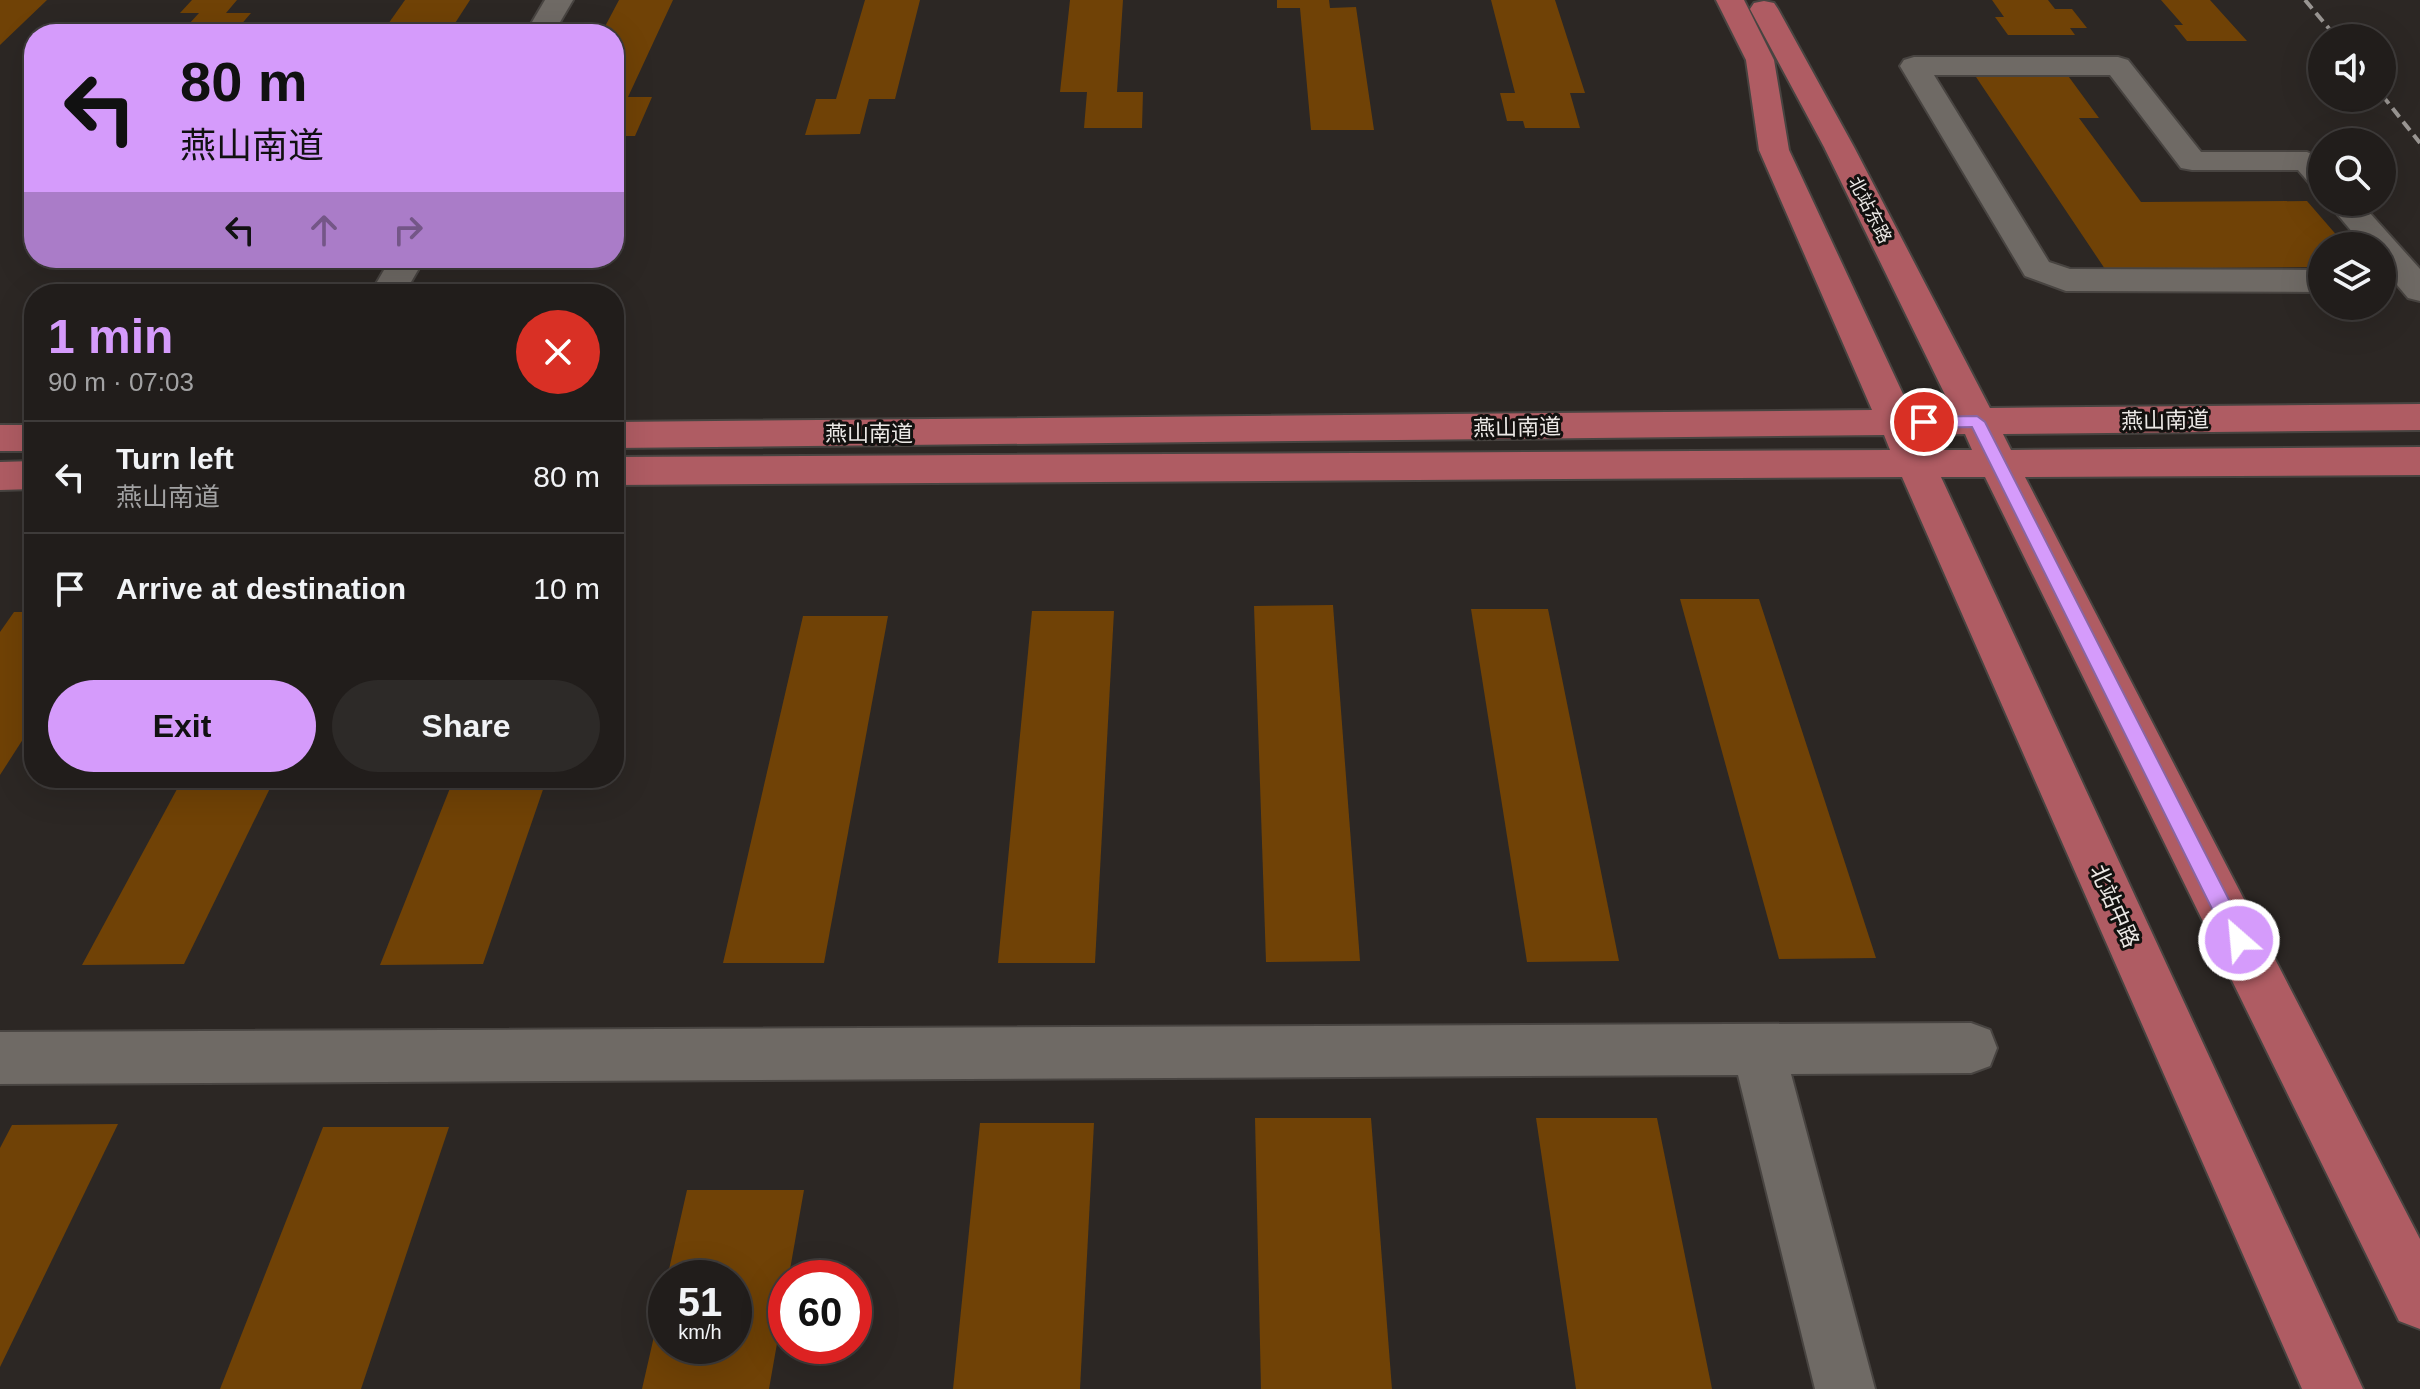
<!DOCTYPE html>
<html lang="en">
<head>
<meta charset="utf-8">
<style>
	:root { --surface:#211d1b; --page:#2d2a28; --text:#f1f3f6; --muted:#a2a2a3; --line:#3e3b3a; --accent:#d59bfb }
	body { margin:0; font-family:Arial,"Noto Sans SC",sans-serif; background:var(--page); color:var(--text); height:100vh; display:flex; flex-direction:column; font-size:30px; white-space:nowrap }
	* { box-sizing:border-box; margin:0 }
	p { font-size:26px; color:var(--muted) }
	.icon { flex:none; width:44px; height:44px; fill:none; stroke:currentColor; stroke-width:2; stroke-linecap:round; stroke-linejoin:round }
	.map { position:relative; flex:1; overflow:hidden }
	.drawer { position:absolute; left:24px; top:284px; width:600px; height:504px; display:flex; flex-direction:column; background:var(--surface); border-radius:32px; box-shadow:0 8px 32px #0002,0 0 0 2px var(--line) }
	.drawer>* { flex:none }
	.hud { position:absolute; left:24px; top:24px; width:600px; height:244px; border-radius:32px; box-shadow:0 8px 32px #0002,0 0 0 2px var(--line); background:#d59bfb; color:#111; overflow:hidden }
	.buttons { position:absolute; left:2308px; top:24px; display:grid; gap:16px }
	.buttons a { display:grid; place-items:center; width:88px; height:88px; border-radius:50%; background:var(--surface); box-shadow:0 8px 32px #0002,0 0 0 2px var(--line); font-size:40px }
	.speed { position:absolute; left:648px; top:1260px; display:flex; gap:16px; font-size:40px; font-weight:700; text-align:center }
	.speed>* { display:grid; place-content:center; width:104px; height:104px; border-radius:50%; background:var(--surface); box-shadow:0 8px 32px #0002,0 0 0 2px var(--line); line-height:1 }
	.speed small { font-size:20px; font-weight:400 }
	.speed .limit { border:12px solid #d22; background:#fff; color:#111 }
	.pin { position:absolute; display:grid; place-items:center; width:68px; height:68px; color:#fff; margin:-34px; border:4px solid #fff; border-radius:50%; box-shadow:0 2px 8px #0007 }
	.me { position:absolute; width:88px; margin:-44px; rotate:333deg; stroke-linejoin:round; filter:drop-shadow(0 0 6px #0008) }
	.turn { display:flex; align-items:center; gap:28px; height:168px; padding:0 24px; font-size:36px }
	.turn .icon { width:104px; height:104px; stroke-width:2.5 }
	.turn b { display:block; font-size:56px; line-height:68px }
	.lanes { display:flex; align-items:center; height:76px; padding:0 24px; background:#0003; justify-content:center; gap:40px; direction:ltr }
	.lanes .off { opacity:.35 }
	.round { display:grid; place-items:center; flex:none; width:84px; height:84px; border-radius:42px; background:var(--page) }
	.summary { display:flex; align-items:center; justify-content:space-between; height:136px; padding:0 24px }
	h1 { font-size:48px; font-weight:800; line-height:60px; color:var(--accent) }
	.cta { display:flex; gap:16px; margin-top:auto; padding:16px 24px }
	.cta a { flex:1; height:92px; border-radius:48px; background:var(--accent); color:#111; font-size:32px; font-weight:800; line-height:92px; text-align:center }
	.cta a+a { background:var(--page); color:var(--text) }
	ul { padding:0; list-style:none }
	li { display:flex; align-items:center; gap:24px; height:112px; padding:0 24px; border-top:2px solid var(--line) }
	li div { flex:1 }
	li b { display:block; font-size:30px }
	li em { font-style:normal }
	.map>svg:first-child { display:block }
	.building { fill:#704206 }
	.lines { fill:none; stroke-linecap:round; stroke-linejoin:round }
	.minor-casing { stroke:#484441; stroke-width:4 }
	.major-casing { stroke:#484441; stroke-width:4 }
	.minor { fill:#6f6a65; fill-rule:evenodd }
	.major { fill:#af5c63; fill-rule:evenodd }
	.rail { stroke:#999592; stroke-width:4; stroke-dasharray:11 6; stroke-linecap:butt }
	.route { fill:#d59bfb; stroke:#8a65a3; stroke-width:2 }
	.labels { text-anchor:middle; stroke-width:6; stroke-linejoin:round; paint-order:stroke }
	.far-street-label { font-size:18px; fill:#ebe8e5; stroke:#13110f }
	.street-label { font-size:22px; fill:#ebe8e5; stroke:#13110f }
</style>
</head>
<body>
<div class="map">
<svg width="2420" height="1389" viewBox="0 0 2420 1389">
	<rect width="100%" height="100%" fill="#2c2724"/>
	<!-- building -->
	<g class="building">
		<path d="M0,0H47L0,45Z"/>
		<path d="M192,0H237L226,13H251L233,34H180L199,13H180Z"/>
		<path d="M405,0H470L448,34H381Z"/>
		<path d="M619,0H673L628,97H652L635,136H614V34H601Z"/>
		<path d="M865,0H920L895,99H869L860,134L805,135L816,99H836Z"/>
		<path d="M1070,0H1123L1117,92H1143L1142,128H1084L1087,92H1060Z"/>
		<path d="M1277,0H1329L1330,8L1356,7L1374,130H1311L1300,8H1277Z"/>
		<path d="M1491,0H1555L1585,93H1570L1580,128H1525L1523,121H1507L1500,93H1515Z"/>
		<path d="M1992,0H2048L2055,9H2072L2087,28H2070L2075,35H2008L1995,17H2004Z"/>
		<path d="M2161,0H2210L2247,41H2187L2174,25H2183Z"/>
		<path d="M2066,73L2099,118H2079L2141,202L2307,201L2346,246H2322V267L2105,269L1974,74Z"/>
		<path d="M1680,599H1759L1876,958L1779,959Z"/>
		<path d="M1333,605L1360,961L1266,962L1254,606Z"/>
		<path d="M1471,609H1548L1619,961L1527,962Z"/>
		<path d="M1032,611H1114L1095,963H998Z"/>
		<path d="M14,612H34V722L0,775V632Z"/>
		<path d="M803,616H888L824,963H723Z"/>
		<path d="M183,778H275L184,964L82,965Z"/>
		<path d="M454,778H547L483,964L380,965Z"/>
		<path d="M1255,1118H1371L1392,1389H1261Z"/>
		<path d="M1536,1118H1657L1712,1389H1576Z"/>
		<path d="M980,1123H1094L1080,1389H953Z"/>
		<path d="M118,1124L0,1367V1148L12,1125Z"/>
		<path d="M323,1127H449L361,1389H220Z"/>
		<path d="M687,1190H804L769,1389H642L665,1288L666,1346H734V1278H667Z"/>
	</g>
	<g class="lines">
		<defs>
			<g id="minor">
				<path d="M545,0H573L553,34H525Z"/>
				<path d="M1914,57H2118L2128,60L2201,152H2307L2322,159V187L2311,185L2298,170H2192L2181,168L2110,75H1934L2049,262L2070,269L2322,270V292L2066,291L2025,276L1900,66L1904,60Z"/>
				<path d="M2327,202H2360L2420,269V301L2408,298L2382,267V246H2364Z"/>
				<path d="M391,258H425L404,294H370Z"/>
				<path d="M1971,1023L1990,1030L1997,1048L1990,1066L1971,1073L1791,1074L1875,1389H1815L1738,1075L0,1084V1032Z"/>
			</g>
			<g id="major">
				<path d="M1716,0H1744L1774,60L1789,150L1910,409H1952L1824,147L1750,9L1754,3L1764,1L1774,3L1778,9L1854,147L1990,408L2420,404V430L2003,434L2011,450L2420,447V475L2025,477L2420,1239V1329L2399,1321L1985,477H1941L2363,1389H2302L1902,477L614,485V457L1890,450L1884,435L614,448V422L1872,410L1759,150L1746,60ZM1965,434L1972,450H1929L1922,435Z"/>
				<rect x="0" y="425" width="34" height="26"/>
				<path d="M34,461V489L0,490V462Z"/>
			</g>
		</defs>
		<!-- minor casing -->
		<use href="#minor" class="minor-casing"/>
		<!-- major casing -->
		<use href="#major" class="major-casing"/>
		<!-- minor -->
		<use href="#minor" class="minor"/>
		<!-- major -->
		<use href="#major" class="major"/>
		<!-- rail -->
		<g class="rail">
			<path d="M2305,0L2337,38"/>
			<path d="M2382,95L2420,143"/>
		</g>
	</g>
	<!-- route -->
	<path class="route" d="M1977,416L1985,422L2246,933L2249,940L2246,947L2239,950L2231,947L1972,427L1924,428L1916,422L1924,417Z"/>
	<g class="labels">
		<!-- far-street labels -->
		<g class="far-street-label">
			<text transform="translate(1870 210) rotate(63)" y="6">北站东路</text>
		</g>
		<!-- street labels -->
		<g class="street-label">
			<text transform="translate(2165 420) rotate(-1)" y="8">燕山南道</text>
			<text transform="translate(1517 427) rotate(-1)" y="8">燕山南道</text>
			<text x="869" y="441">燕山南道</text>
			<text transform="translate(2115 906) rotate(66)" y="8">北站中路</text>
		</g>
	</g>
</svg>
<div class="buttons">
<a><svg class="icon" aria-label="sound" viewBox="0 0 24 24"><path d="M4 9h4l5-4v14l-5-4H4zM17 9q2 3 0 6"/></svg></a>
<a><svg class="icon" aria-label="search" viewBox="0 0 24 24"><circle cx="10" cy="10" r="6"/><path d="M15 15l6 6"/></svg></a>
<a><svg class="icon" aria-label="layers" viewBox="0 0 24 24"><path d="M12 4l9 5-9 5-9-5zM3 14l9 5 9-5"/></svg></a>
</div>
<div class="speed"><div>51<small>km/h</small></div><div class="limit">60</div></div>
<div class="pin" style="left:1924px;top:422px;background:#d93025"><svg class="icon" aria-label="arrive" viewBox="0 0 24 24"><path d="M6 21V4h12l-3 4 3 4H6"/></svg></div>
<svg class="me" style="left:2239px;top:940px" viewBox="-20 -20 40 40"><circle r="17" fill="#d59bfb" stroke="#fff" stroke-width="3"/><path d="M0-11L8 9 0 5-8 9z" fill="#fff"/></svg>
<div class="hud">
<div class="turn"><svg class="icon" aria-label="left" viewBox="0 0 24 24"><path d="M17 20v-9H6M10 6l-5 5 5 5"/></svg><div><b>80 m</b>燕山南道</div></div>
<div class="lanes"><svg class="icon" aria-label="left" viewBox="0 0 24 24"><path d="M17 20v-9H6M10 6l-5 5 5 5"/></svg><svg class="icon off" aria-label="ahead" viewBox="0 0 24 24"><path d="M12 20V5M6 11l6-6 6 6"/></svg><svg class="icon off" aria-label="right" viewBox="0 0 24 24"><path d="M7 20v-9h11M14 6l5 5-5 5"/></svg></div>
</div>
<section class="drawer">
<div class="summary"><div><h1>1 min</h1><p>90 m · 07:03</p></div><a class="round" style="background:#d93025;color:#fff"><svg class="icon" aria-label="close" viewBox="0 0 24 24"><path d="M6 6l12 12M18 6L6 18"/></svg></a></div>
<ul>
<li><svg class="icon" aria-label="left" viewBox="0 0 24 24"><path d="M17 20v-9H6M10 6l-5 5 5 5"/></svg><div><b>Turn left</b><p>燕山南道</p></div><em>80 m</em></li>
<li><svg class="icon" aria-label="arrive" viewBox="0 0 24 24"><path d="M6 21V4h12l-3 4 3 4H6"/></svg><div><b>Arrive at destination</b></div><em>10 m</em></li>
</ul>
<div class="cta"><a>Exit</a><a>Share</a></div>
</section>
</div>
</body>
</html>
